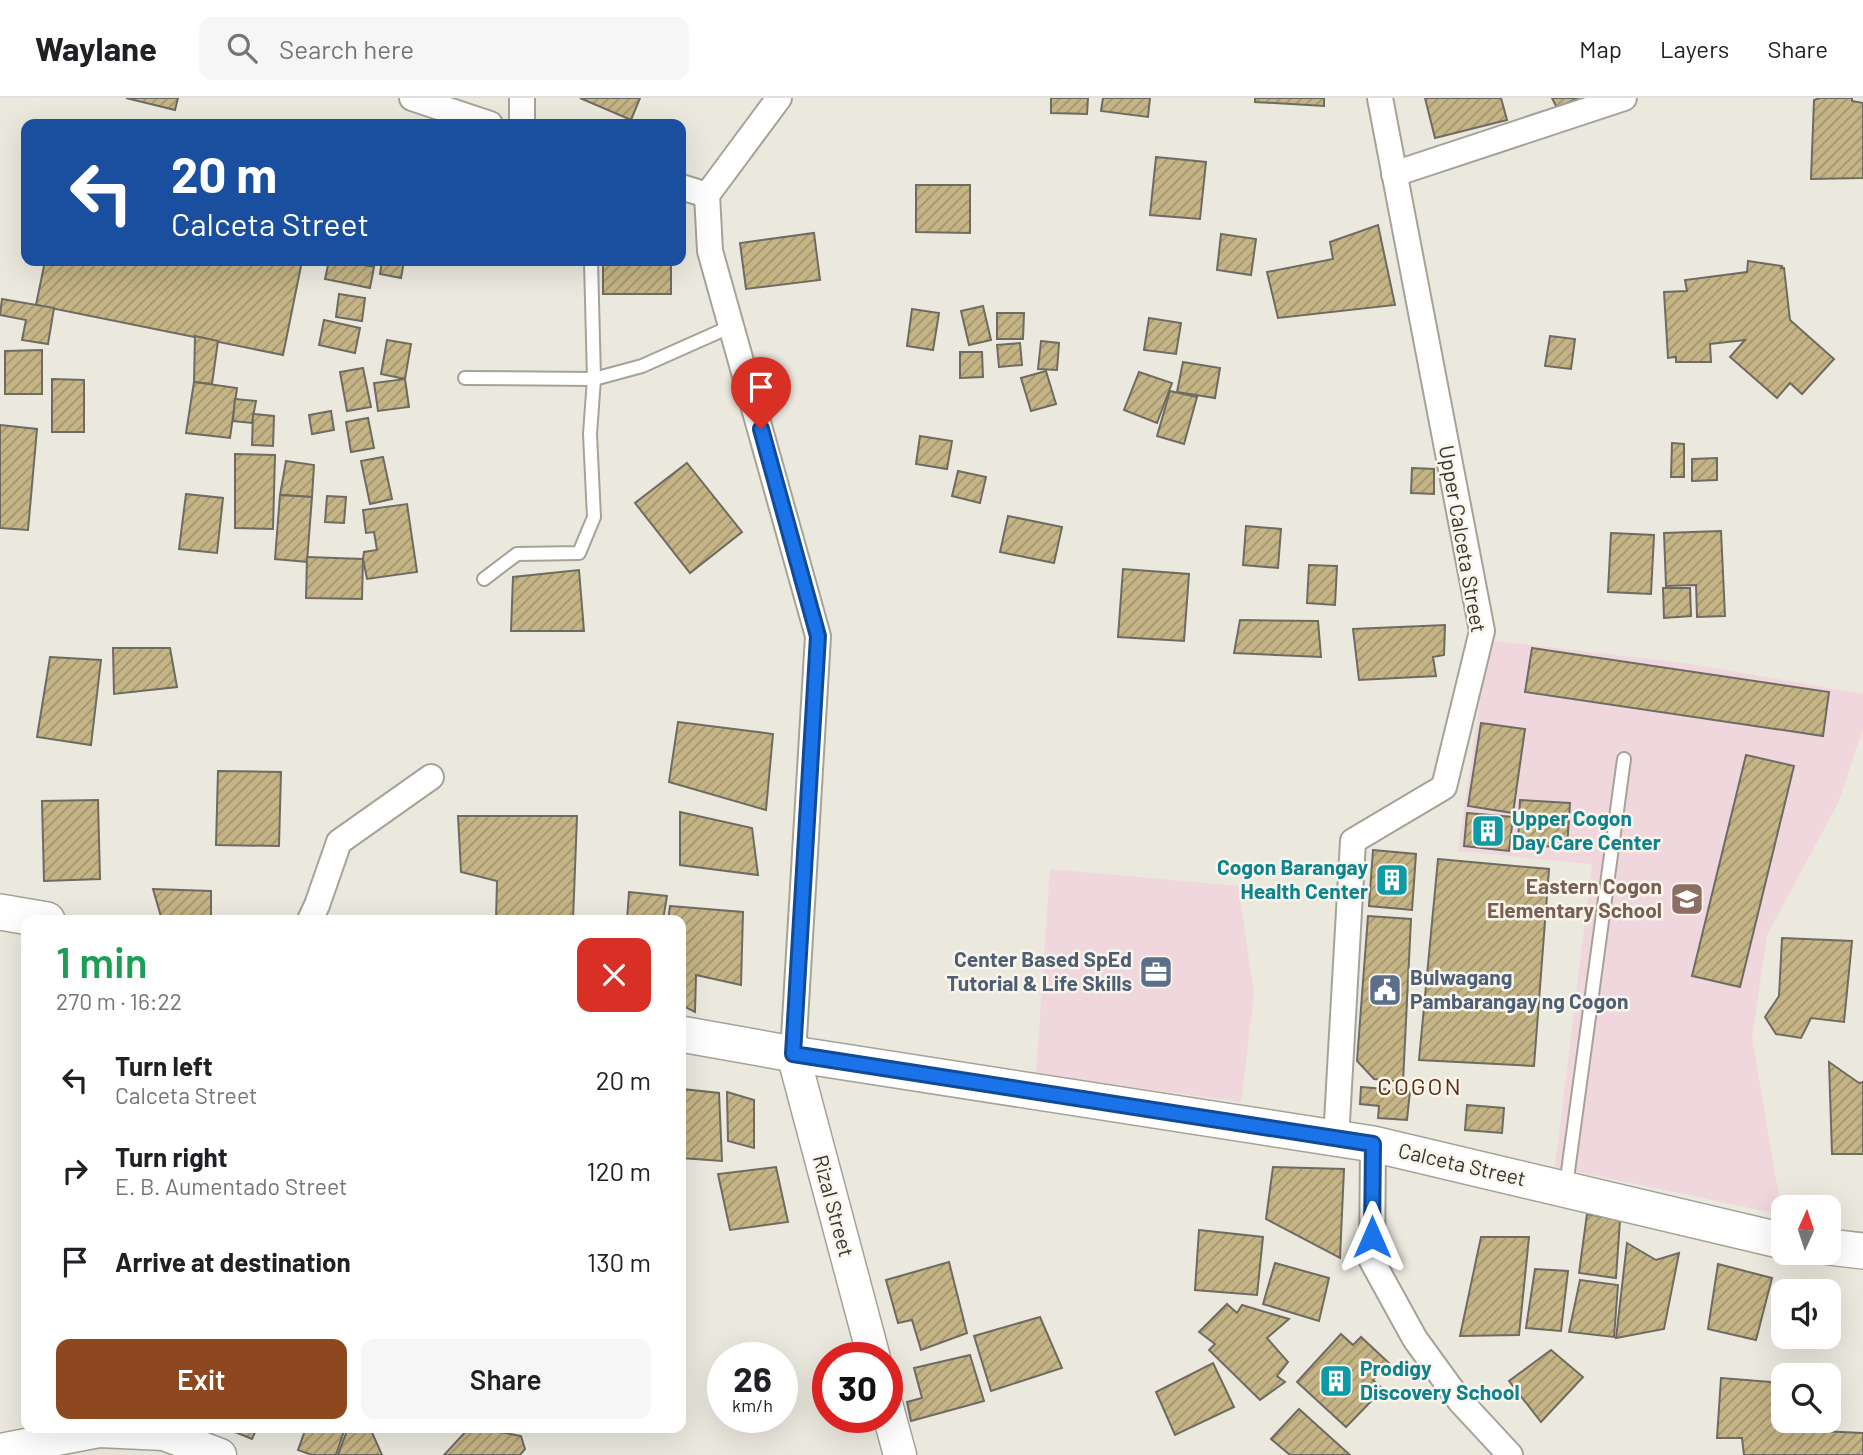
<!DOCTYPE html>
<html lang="en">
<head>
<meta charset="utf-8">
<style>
	:root { --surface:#fff; --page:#f6f6f6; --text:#202124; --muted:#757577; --line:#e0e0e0; --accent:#8e4820 }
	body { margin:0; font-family:Barlow,sans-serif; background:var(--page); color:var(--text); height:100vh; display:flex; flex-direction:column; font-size:26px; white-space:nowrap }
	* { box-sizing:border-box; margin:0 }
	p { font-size:23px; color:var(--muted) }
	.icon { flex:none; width:38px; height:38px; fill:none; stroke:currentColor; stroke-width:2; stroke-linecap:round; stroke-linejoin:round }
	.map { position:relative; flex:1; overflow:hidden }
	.details { position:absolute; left:21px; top:817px; width:665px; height:518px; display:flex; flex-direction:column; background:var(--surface); border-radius:14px; box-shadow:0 7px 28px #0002 }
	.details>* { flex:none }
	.top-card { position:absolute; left:21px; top:21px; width:665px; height:147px; border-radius:14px; box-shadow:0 7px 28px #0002; background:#1a4fa0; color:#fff; overflow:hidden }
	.needle { width:46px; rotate:3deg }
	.buttons { position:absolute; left:1771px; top:1097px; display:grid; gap:14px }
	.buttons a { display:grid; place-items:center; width:70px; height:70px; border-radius:14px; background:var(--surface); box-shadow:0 7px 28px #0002; font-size:35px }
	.speed { position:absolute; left:707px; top:1244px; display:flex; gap:14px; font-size:35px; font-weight:700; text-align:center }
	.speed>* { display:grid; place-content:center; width:91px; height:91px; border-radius:50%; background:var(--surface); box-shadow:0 7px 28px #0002; line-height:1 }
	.speed small { font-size:18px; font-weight:400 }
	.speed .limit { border:10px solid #d22; background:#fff; color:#111 }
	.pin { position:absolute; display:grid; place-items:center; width:60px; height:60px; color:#fff; margin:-72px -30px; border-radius:50% 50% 50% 0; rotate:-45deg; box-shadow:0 0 7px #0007 }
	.pin .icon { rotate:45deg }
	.me { position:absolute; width:77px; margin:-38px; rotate:0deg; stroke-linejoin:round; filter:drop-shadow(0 0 5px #0008) }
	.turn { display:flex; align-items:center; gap:24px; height:147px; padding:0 35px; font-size:32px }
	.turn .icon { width:91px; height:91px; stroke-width:2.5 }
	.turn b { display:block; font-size:49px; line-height:60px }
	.round { display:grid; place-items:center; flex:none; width:74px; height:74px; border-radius:14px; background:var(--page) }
	.overview { display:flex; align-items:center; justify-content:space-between; height:119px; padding:0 35px }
	h1 { font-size:42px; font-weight:600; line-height:52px; color:#1e9e55 }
	.button { display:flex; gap:14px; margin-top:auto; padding:14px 35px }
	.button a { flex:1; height:80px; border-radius:14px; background:var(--accent); color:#fff; font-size:28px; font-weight:600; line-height:80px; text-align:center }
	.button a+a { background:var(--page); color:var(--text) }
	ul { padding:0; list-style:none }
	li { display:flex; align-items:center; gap:21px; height:91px; padding:0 35px }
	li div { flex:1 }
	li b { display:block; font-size:26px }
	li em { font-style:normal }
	header { display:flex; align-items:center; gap:42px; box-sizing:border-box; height:98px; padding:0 35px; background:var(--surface); border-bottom:2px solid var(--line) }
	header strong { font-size:33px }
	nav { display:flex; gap:38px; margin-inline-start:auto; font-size:24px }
	.search { width:490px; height:63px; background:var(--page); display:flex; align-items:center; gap:18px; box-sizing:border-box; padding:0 24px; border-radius:14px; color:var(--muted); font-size:26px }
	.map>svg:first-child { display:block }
	.education { fill:#f0d6dd }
	.building { fill:url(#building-hatch); stroke:#6e6b62; stroke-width:2 }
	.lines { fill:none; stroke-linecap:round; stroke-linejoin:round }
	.service-casing { stroke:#a5a298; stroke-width:16 }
	.minor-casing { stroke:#a5a298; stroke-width:28 }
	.tertiary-casing { stroke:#a5a298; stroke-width:35 }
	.secondary-casing { stroke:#a5a298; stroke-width:38 }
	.service { stroke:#fff; stroke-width:12 }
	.minor { stroke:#fff; stroke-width:24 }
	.tertiary { stroke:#fff; stroke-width:32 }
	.secondary { stroke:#fff; stroke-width:35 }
	.route-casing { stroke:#114b97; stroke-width:18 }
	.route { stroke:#1a73e8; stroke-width:12 }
	.labels { text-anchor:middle; stroke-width:5; stroke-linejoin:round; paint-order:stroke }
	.street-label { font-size:21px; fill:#363430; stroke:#f9f5eb }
	.culture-label { font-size:21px; font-weight:bold; fill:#0d838f; stroke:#f9f5eb; text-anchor:start }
	.education-label { font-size:21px; font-weight:bold; fill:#785e54; stroke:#f9f5eb; text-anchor:end }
	.service-label { font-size:21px; font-weight:bold; fill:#4e5e75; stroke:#f9f5eb; text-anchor:end }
	.quarter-label { font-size:24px; letter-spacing:2px; fill:#5a2b0f; stroke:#f9f5eb }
</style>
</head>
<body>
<header>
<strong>Waylane</strong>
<div class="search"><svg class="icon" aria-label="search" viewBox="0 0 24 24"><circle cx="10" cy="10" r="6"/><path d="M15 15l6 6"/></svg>Search here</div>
<nav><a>Map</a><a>Layers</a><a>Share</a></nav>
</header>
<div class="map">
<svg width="1863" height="1357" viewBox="0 0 1863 1357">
	<defs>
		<pattern id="building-hatch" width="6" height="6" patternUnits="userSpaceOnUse" patternTransform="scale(1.75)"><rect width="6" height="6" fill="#c5b485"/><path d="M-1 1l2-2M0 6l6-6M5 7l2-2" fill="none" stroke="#a1936d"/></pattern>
	</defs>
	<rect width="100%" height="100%" fill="#ebe8de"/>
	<!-- education -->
	<g class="education">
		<path d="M1489,542L1690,566L1863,596V630L1839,703L1767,837L1752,940L1782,1117L1555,1069L1592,766L1458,753Z"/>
		<path d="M1050,771L1238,788L1254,896L1241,1004L1036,976Z"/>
	</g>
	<!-- building -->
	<g class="building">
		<path d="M126,0H178L175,12Z"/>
		<path d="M580,0H640L631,22Z"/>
		<path d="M1051,0H1088L1087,16L1051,15Z"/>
		<path d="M1103,0H1150L1148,19L1101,13Z"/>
		<path d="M1255,0H1324V8L1255,4Z"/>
		<path d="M1425,0H1501L1507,22L1435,40Z"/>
		<path d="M1552,0H1578L1557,10Z"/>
		<path d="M1820,0H1852V3L1863,5V80L1811,81L1814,2Z"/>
		<path d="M1156,59L1206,64L1200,121L1150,117Z"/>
		<path d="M916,87H970V135L916,134Z"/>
		<path d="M1378,127L1395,207L1278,220L1267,174L1333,161L1330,144Z"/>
		<path d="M814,135L820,182L746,191L740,145Z"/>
		<path d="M1221,136L1256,141L1251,177L1217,172Z"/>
		<path d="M45,163H302L283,257L36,207Z"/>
		<path d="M329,163H345L374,169L370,190L325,181Z"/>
		<path d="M382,163H404L401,180L380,176Z"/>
		<rect x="603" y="163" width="68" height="33"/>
		<path d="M1748,163L1782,168L1781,170H1784L1790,222L1834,261L1802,296L1790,285L1777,300L1730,259L1745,242L1710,246L1711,264H1676V259L1668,260L1664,194L1687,193L1685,182L1747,174Z"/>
		<path d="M339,196L365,200L362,223L336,219Z"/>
		<path d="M2,201L54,210L48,246L22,242L26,222L0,217Z"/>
		<path d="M983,208L991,242L969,247L961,213Z"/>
		<path d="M912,211L939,215L933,252L907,248Z"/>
		<path d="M997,215H1024L1023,241H997Z"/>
		<path d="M1149,220L1181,225L1176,256L1144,252Z"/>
		<path d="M324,222L360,230L355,255L319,247Z"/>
		<path d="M195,238L218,243L212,286L194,284Z"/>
		<path d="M1550,238L1575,241L1571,271L1545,268Z"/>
		<path d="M387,242L411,246L405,281L381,276Z"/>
		<path d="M1041,243L1059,245L1057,272L1038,271Z"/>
		<path d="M1020,245L1022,267L999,269L997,247Z"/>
		<path d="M42,252V296H5V253Z"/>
		<path d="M960,254H982L983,279L960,280Z"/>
		<path d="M1183,264L1220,270L1215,300L1177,294Z"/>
		<path d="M363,270L371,309L347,313L340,274Z"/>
		<path d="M1046,273L1056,306L1031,313L1021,280Z"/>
		<path d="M1139,274L1172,285L1157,325L1124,312Z"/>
		<path d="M52,281L84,282V334H52Z"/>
		<path d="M405,281L409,309L378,313L374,285Z"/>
		<path d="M194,284L237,290L230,340L186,335Z"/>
		<path d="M1170,293L1197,299L1184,346L1157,338Z"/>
		<path d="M235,301L256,303L252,325L233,323Z"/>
		<path d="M331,313L334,332L312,336L309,317Z"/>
		<path d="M253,316L274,318L273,348L252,347Z"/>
		<path d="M368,320L374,350L351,354L346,324Z"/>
		<path d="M0,327L37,331L28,432L0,430Z"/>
		<path d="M920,338L952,343L947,371L916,366Z"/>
		<path d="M1672,345L1684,346V379H1671Z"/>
		<path d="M235,356L275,357L273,431L235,430Z"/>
		<path d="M383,359L392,401L370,406L361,363Z"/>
		<path d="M1717,360V382L1692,383V361Z"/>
		<path d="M286,363L314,367L312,399L280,397Z"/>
		<path d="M687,365L742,434L690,475L635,405Z"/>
		<path d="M1412,370L1434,371V396L1411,395Z"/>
		<path d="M958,373L986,379L980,405L952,398Z"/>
		<path d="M186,396L223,400L217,455L179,451Z"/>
		<path d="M280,397L312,399L307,464L275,461Z"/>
		<path d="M327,398L346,399L344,425L325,424Z"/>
		<path d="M407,406L417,474L367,481L363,461L364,454L377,452L374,434L366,435L363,412Z"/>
		<path d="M1008,418L1062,429L1054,465L1000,454Z"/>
		<path d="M1246,428L1281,431L1278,470L1243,467Z"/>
		<path d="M1721,433L1725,518L1697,519L1696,487L1666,488L1664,435Z"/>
		<path d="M1611,435L1654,437L1651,496L1608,494Z"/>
		<path d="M307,459L363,461L362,501L306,500Z"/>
		<path d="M1309,467L1337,468L1335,507L1307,505Z"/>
		<path d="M1123,471L1189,476L1184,543L1118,539Z"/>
		<path d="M579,472L584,533H511L513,479Z"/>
		<path d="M1663,490H1690L1691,518L1664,520Z"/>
		<path d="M1240,522L1318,523L1321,559L1234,555Z"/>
		<path d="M1445,527L1444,557L1433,559L1436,578L1359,582L1353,531Z"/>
		<path d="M113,550H170L177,589L114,596Z"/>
		<path d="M1532,550L1829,594L1823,638L1525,594Z"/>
		<path d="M50,559L101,562L91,647L37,639Z"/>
		<path d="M678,624L773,636L766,712L669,684Z"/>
		<path d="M1481,625L1525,631L1513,715L1468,708Z"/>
		<path d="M1746,657L1794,668L1740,889L1692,878Z"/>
		<path d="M218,673L281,674L279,748L216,747Z"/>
		<path d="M98,702L100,781L44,783L42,703Z"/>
		<path d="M1520,702L1570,705L1567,750L1518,746Z"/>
		<path d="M680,714L752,730L758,777L680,767Z"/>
		<path d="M1467,715L1513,719L1509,753L1464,748Z"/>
		<path d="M458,718H577L573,822H496L497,783L461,774Z"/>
		<path d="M1373,752L1416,756L1412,812L1369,808Z"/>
		<path d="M1438,761L1549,771L1534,968L1419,962Z"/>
		<path d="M153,791L211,793V822H162Z"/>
		<path d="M629,794L667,798L663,822H627Z"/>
		<path d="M670,808L743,814L741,887L696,877L695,914L681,907V822H668Z"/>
		<path d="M1368,818L1411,821L1403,984L1374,981L1357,963Z"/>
		<path d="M1782,840L1852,843L1844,924L1811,920L1801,940L1776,936L1765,919L1779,898Z"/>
		<path d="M1829,964L1859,985L1863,984V1056H1832Z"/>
		<path d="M681,977L685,978L683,991L719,995L722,1063L681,1060Z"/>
		<path d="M1361,989L1410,993L1407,1022L1378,1020L1379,1008L1360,1006Z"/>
		<path d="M727,994L754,1002V1050L728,1043Z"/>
		<path d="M1467,1007L1504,1010L1502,1035L1465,1032Z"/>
		<path d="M776,1069L788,1124L730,1132L718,1076Z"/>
		<path d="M1273,1069L1344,1071L1340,1160L1266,1121Z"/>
		<path d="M1587,1116L1620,1122L1616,1180L1579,1175Z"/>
		<path d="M1199,1132L1263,1139L1257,1197L1195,1192Z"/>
		<path d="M1481,1139H1529L1519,1237L1460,1238Z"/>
		<path d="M1627,1145L1656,1162L1679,1155L1664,1231L1616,1240Z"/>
		<path d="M949,1164L967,1235L921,1252L912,1222L898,1225L886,1182Z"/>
		<path d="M1275,1165L1329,1180L1319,1223L1263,1206Z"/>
		<path d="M1718,1166L1772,1180L1756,1242L1708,1231Z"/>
		<path d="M1535,1171L1568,1173L1561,1233L1526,1230Z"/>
		<path d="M1580,1182L1618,1187L1614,1239L1569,1234Z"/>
		<path d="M1227,1206L1237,1215L1242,1207L1289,1221L1267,1240L1288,1264L1277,1278L1285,1284L1260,1302L1209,1252L1215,1246L1199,1234Z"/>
		<path d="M1040,1219L1062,1270L991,1293L974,1238Z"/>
		<path d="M1341,1236L1353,1247L1361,1239L1389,1265L1373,1282L1383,1291L1346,1329L1297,1284Z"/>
		<path d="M1551,1252L1583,1279L1541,1324L1509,1283Z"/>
		<path d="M970,1257L984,1303L911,1323L907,1304L922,1300L914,1270Z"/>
		<path d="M1213,1265L1234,1309L1175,1337L1156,1294Z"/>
		<path d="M1721,1280L1783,1285V1323H1798V1332L1863,1335V1357H1744L1742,1340H1717Z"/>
		<path d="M1299,1311L1350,1357H1290L1271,1341Z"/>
		<path d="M225,1330H257L252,1341Z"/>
		<path d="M306,1330H345L336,1357H312L298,1352Z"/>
		<path d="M348,1330H370L382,1357H338Z"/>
		<path d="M469,1330H480L521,1338L525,1351L520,1357H444Z"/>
	</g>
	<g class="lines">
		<defs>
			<g id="service">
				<path d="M465,280L594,281L642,268L732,228"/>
				<path d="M484,481L517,456L579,455L594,419L590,336L594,281L591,163"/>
				<path d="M1566,1088L1624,661"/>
			</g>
			<g id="minor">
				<path d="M412,0L490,26"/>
				<path d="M522,0V26"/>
				<path d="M779,0L707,97L710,153L818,538L793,956"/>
				<path d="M1394,76L1624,0"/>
				<path d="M681,89L707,97"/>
				<path d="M310,822L317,807L339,744L431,679"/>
				<path d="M1336,1041L1353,743L1444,689L1482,533L1380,0"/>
				<path d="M1373,1046L1372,1163L1415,1241L1460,1303L1510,1357"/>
			</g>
			<g id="tertiary">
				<path d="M793,956L874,1260"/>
				<path d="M887,1309L900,1357"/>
				<path d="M0,1352L99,1333L164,1336L220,1357"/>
			</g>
			<g id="secondary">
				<path d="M0,814L47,822"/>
				<path d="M681,936L793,956L1373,1046L1783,1143"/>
				<path d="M1829,1149L1863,1153"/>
			</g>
		</defs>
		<!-- service casing -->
		<use href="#service" class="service-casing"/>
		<!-- minor casing -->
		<use href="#minor" class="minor-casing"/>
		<!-- tertiary casing -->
		<use href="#tertiary" class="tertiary-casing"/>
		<!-- secondary casing -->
		<use href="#secondary" class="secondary-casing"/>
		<!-- service -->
		<use href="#service" class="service"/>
		<!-- minor -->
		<use href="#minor" class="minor"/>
		<!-- tertiary -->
		<use href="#tertiary" class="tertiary"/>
		<!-- secondary -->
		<use href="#secondary" class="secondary"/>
	</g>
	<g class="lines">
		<defs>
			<path id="route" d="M761,331L818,538L793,956L1373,1046L1372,1139"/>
		</defs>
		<!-- route casing -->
		<use href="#route" class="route-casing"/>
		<!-- route -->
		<use href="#route" class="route"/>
	</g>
	<!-- icons -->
	<defs>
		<symbol id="building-square" viewBox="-11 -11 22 22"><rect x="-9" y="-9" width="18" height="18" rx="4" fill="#0f9aa8" stroke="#f9f5eb"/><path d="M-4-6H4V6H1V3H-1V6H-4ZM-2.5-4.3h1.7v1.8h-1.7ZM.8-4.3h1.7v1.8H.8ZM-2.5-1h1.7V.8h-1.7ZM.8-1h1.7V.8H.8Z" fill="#fff"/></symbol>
		<symbol id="school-square" viewBox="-11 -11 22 22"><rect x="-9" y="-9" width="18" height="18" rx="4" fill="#8d6e63" stroke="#f9f5eb"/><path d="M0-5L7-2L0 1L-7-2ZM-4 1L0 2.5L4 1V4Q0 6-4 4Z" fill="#fff"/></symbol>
		<symbol id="office-square" viewBox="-11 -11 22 22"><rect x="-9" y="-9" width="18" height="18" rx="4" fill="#5c6f8a" stroke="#f9f5eb"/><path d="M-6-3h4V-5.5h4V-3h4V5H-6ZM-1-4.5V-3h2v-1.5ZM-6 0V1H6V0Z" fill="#fff"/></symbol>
		<symbol id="civic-square" viewBox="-11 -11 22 22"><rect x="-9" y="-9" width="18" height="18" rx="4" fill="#5c6f8a" stroke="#f9f5eb"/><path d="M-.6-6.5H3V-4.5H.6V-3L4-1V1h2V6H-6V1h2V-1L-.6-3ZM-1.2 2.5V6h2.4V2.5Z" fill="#fff"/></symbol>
	</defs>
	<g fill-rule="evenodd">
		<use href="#building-square" x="1469" y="714" width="38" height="38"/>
		<use href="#building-square" x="1373" y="763" width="38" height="38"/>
		<use href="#school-square" x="1668" y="782" width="38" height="38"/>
		<use href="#office-square" x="1137" y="855" width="38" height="38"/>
		<use href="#civic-square" x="1366" y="873" width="38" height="38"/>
		<use href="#building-square" x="1317" y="1264" width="38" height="38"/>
	</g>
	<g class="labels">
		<!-- street labels -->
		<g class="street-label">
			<text transform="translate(1462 441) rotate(80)" y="7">Upper Calceta Street</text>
			<text transform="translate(1462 1067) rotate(13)" y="7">Calceta Street</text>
			<text transform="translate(833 1108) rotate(75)" y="7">Rizal Street</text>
		</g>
		<!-- culture labels -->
		<g class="culture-label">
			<text x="1512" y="728">Upper Cogon<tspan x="1512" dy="24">Day Care Center</tspan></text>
			<text x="1368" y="777" text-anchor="end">Cogon Barangay<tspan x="1368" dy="24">Health Center</tspan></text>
			<text x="1360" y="1278">Prodigy<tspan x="1360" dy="24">Discovery School</tspan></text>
		</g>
		<!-- education labels -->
		<g class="education-label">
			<text x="1662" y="796">Eastern Cogon<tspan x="1662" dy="24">Elementary School</tspan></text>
		</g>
		<!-- service labels -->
		<g class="service-label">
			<text x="1132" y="869">Center Based SpEd<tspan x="1132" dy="24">Tutorial &amp; Life Skills</tspan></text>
			<text x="1410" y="887" text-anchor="start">Bulwagang<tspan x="1410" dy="24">Pambarangay ng Cogon</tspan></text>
		</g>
		<!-- quarter labels -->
		<g class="quarter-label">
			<text x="1420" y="997">COGON</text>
		</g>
	</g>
</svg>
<div class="buttons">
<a><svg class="needle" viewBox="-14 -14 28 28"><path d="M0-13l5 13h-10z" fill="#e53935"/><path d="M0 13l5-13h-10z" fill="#757577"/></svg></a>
<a><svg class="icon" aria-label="sound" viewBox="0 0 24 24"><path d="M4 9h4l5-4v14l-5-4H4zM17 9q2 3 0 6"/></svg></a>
<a><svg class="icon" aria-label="search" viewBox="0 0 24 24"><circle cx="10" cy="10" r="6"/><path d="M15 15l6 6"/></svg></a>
</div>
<div class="speed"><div>26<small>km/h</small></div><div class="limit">30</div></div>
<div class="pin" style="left:761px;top:331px;background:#d93025"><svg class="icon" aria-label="arrive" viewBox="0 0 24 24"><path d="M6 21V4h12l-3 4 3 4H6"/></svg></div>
<svg class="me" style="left:1372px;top:1139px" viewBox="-20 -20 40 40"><path d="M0-17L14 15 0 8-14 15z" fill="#1a73e8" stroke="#fff" stroke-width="4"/></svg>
<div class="top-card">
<div class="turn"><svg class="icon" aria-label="left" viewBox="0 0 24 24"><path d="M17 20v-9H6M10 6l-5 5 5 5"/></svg><div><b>20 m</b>Calceta Street</div></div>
</div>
<section class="details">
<div class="overview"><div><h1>1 min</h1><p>270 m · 16:22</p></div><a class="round" style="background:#d93025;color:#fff"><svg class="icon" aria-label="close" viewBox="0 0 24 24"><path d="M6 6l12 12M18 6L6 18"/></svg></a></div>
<ul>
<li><svg class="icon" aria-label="left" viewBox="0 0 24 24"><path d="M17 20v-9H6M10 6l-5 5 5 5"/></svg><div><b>Turn left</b><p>Calceta Street</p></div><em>20 m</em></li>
<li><svg class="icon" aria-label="right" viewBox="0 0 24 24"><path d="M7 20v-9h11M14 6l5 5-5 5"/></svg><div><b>Turn right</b><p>E. B. Aumentado Street</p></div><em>120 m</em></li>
<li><svg class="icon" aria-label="arrive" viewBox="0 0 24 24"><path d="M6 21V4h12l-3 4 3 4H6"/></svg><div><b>Arrive at destination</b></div><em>130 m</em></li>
</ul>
<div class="button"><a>Exit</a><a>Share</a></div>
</section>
</div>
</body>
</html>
